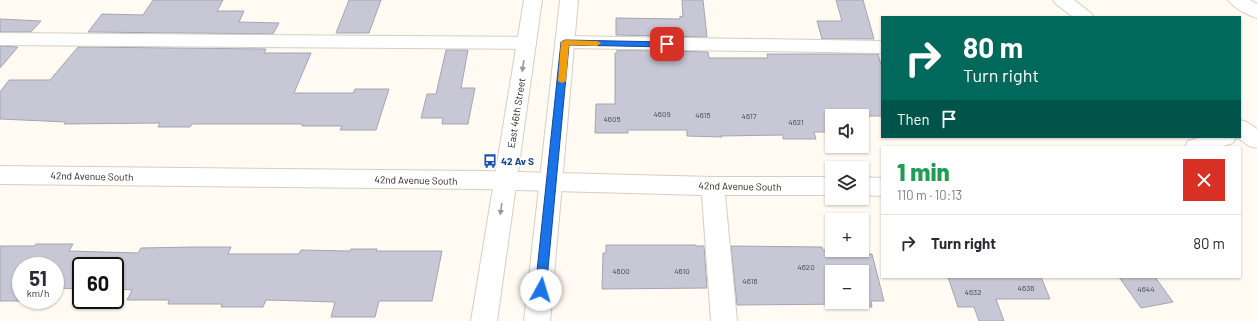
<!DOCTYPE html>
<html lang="en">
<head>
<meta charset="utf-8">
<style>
	:root { --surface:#fff; --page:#f7f7f7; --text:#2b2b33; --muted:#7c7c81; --line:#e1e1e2 }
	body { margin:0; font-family:Barlow,sans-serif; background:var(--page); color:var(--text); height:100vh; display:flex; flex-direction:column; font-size:15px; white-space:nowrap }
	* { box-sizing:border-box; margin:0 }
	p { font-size:13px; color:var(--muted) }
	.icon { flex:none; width:22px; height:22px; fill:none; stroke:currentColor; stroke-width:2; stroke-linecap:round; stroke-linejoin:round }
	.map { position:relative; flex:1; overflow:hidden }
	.panel { position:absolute; left:881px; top:146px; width:360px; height:132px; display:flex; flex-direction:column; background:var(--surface); border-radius:0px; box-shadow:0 1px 3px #0004 }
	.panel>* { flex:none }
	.top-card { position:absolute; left:881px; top:16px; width:360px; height:122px; border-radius:0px; box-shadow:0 1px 3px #0004; background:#00695c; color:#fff; overflow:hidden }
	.buttons { position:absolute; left:825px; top:109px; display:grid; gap:8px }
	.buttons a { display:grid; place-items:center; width:44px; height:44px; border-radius:0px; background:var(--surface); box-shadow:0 1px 3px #0004; font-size:20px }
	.speed { position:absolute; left:12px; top:257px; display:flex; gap:8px; font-size:20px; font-weight:700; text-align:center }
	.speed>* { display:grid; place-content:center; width:52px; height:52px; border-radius:50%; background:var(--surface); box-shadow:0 1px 3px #0004; line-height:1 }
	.speed small { font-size:10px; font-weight:400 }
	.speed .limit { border:2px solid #111; border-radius:6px; background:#fff; color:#111 }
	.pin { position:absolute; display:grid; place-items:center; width:34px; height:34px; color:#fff; margin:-17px; border-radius:8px; box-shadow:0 2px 6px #0006 }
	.me { position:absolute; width:44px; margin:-22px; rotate:6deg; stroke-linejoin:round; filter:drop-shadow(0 0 3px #0008) }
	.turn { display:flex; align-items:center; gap:14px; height:84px; padding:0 16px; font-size:18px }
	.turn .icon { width:52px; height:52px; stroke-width:2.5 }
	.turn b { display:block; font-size:28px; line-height:34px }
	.then { display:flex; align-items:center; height:38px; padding:0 16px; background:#0003; gap:8px; font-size:15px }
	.round { display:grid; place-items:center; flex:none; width:42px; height:42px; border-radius:0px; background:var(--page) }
	.headline { display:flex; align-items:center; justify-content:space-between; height:68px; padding:0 16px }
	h1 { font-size:24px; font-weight:800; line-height:30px; color:#1e9e55 }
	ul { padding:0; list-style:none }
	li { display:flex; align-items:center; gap:12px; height:56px; padding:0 16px; border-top:1px solid var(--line) }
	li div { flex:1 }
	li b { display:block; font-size:15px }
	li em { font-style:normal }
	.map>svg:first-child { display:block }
	.building { fill:#c8c7d5; stroke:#a6a4b2; fill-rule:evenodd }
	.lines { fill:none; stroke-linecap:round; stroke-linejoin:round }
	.minor-casing { stroke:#d5cfc2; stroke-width:2 }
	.major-casing { stroke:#d5cfc2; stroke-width:2 }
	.minor { fill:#fff; fill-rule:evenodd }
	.major { fill:#fff; fill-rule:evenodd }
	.oneway { fill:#9b9998 }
	.route { fill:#1a73e8; stroke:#114b97 }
	.slow { fill:#f59e0b }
	.labels { text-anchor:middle; stroke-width:4; stroke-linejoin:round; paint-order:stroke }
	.number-label { font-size:8px; fill:#4a4848 }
	.street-label { font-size:10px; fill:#201d19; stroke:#fff }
	.transit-label { font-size:10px; font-weight:bold; fill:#164399; stroke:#fff; text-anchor:start }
</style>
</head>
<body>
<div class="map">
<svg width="1257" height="321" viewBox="0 0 1257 321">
	<rect width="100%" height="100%" fill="#fffbf3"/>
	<!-- building -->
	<g class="building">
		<path d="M153,0H223L217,11H244L239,22L279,23L273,34L88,32L102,14L143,15Z"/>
		<path d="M349,0H381L369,33H336Z"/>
		<path d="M682,0H703L707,37L616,35V18L680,19V16L683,17Z"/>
		<path d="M836,0H863L874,39H822L817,21H842Z"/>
		<path d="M0,19L41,21L31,32H0Z"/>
		<path d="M0,46L18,47L0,68Z"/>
		<path d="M78,47L266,49L264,53H311L294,93H353L355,89H389L376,130H340L342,126H302V124H192L190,127H158L160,123L64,124L66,122L0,119V92L9,80H50Z"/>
		<path d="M446,50H468L461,88H475L468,124H442L443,118H421L427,94H436Z"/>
		<path d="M617,50L708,52L709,58H768L767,54H878L882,68V116H832V132H814L816,139H783V135L721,136L722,137L687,136V130H628V133H595L596,104H615V53H617Z"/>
		<path d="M36,244H73L69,251L138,253L141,248L194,247H231L228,254H299L301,250L350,251L351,249H377L376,251H442L432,301H379L375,317H331L335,302L266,300L263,307H221L222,304H168L169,300H127L132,290L115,289V266H81V289L55,288V266H21V300L39,301H0V246H34Z"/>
		<path d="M606,245H696V246H704L707,288L602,289L603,253H606Z"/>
		<path d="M731,246L822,247L823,250H862L863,254H872L884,301H871L872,307H852L851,304L737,305ZM832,272H862V302H832Z"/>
		<path d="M948,277H1041L1050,299H996L1004,321H979L974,307H958Z"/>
		<path d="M1119,277H1155L1173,302L1141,308Z"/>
	</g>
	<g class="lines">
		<defs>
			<g id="minor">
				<path d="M1053,0H1074L1091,13L1094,17H1073L1056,4Z"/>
				<path d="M1228,0H1250L1257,4V18C1247,15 1234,8 1228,0Z"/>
				<path d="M0,33L527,37L534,38L536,43L534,48L527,49L0,45Z"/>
				<path d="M565,36L882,41V53L565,48L558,46L556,42L558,38Z"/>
				<path d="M1240,120L1247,122L1257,129V148L1249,146L1237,137H1240Z"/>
				<path d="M1201,137H1236L1233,143L1220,147H1185L1188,141Z"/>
				<path d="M0,166L480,171L713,177H832V195H725L737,321H711L702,195L480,189L0,184Z"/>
				<path d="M862,177L882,178V196L862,195Z"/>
			</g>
			<g id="major">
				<path d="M524,0H542L497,321H471Z"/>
				<path d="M560,0H578L550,321H524Z"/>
			</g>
		</defs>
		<!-- minor casing -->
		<use href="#minor" class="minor-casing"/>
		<!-- major casing -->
		<use href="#major" class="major-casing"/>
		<!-- minor -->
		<use href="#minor" class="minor"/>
		<!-- major -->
		<use href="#major" class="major"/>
	</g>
	<!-- one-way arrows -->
	<defs><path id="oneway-solid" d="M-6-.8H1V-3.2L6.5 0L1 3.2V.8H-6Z"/></defs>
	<g class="oneway">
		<use href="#oneway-solid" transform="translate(523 66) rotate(99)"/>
		<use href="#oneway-solid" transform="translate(501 209) rotate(98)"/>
	</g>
	<!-- route -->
	<path class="route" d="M565,40L667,42L671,44L667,47L569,45L546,290L544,293L541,294L537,293L535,290L561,42Z"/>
	<!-- slow -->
	<path class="slow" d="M565,40L597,41L601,43L597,46L569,45L566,81L562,83L558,81L561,42Z"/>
	<!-- icons -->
	<defs>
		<symbol id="bus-bare" viewBox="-9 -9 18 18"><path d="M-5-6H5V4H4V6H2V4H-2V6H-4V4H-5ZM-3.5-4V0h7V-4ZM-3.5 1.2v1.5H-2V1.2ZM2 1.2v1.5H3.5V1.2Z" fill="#1a4fb4" stroke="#fff" stroke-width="2.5" paint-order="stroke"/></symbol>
	</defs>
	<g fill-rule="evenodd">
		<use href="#bus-bare" x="480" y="151" width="20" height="20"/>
	</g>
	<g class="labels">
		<!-- number labels -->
		<g class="number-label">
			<text x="662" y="117">4609</text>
			<text x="703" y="118">4615</text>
			<text x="749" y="119">4617</text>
			<text x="612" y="122">4605</text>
			<text x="796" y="125">4621</text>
			<text x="806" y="270">4620</text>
			<text x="621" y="274">4600</text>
			<text x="682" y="274">4610</text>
			<text x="750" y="284">4616</text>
			<text x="1026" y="291">4636</text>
			<text x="1146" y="292">4644</text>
			<text x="973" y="295">4632</text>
		</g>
		<!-- street labels -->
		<g class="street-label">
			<text transform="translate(516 113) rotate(-81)" y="4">East 46th Street</text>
			<text transform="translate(92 176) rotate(1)" y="4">42nd Avenue South</text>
			<text transform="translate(416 180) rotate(1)" y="4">42nd Avenue South</text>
			<text transform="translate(740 186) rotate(1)" y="4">42nd Avenue South</text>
		</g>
		<!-- transit labels -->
		<g class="transit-label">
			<text x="501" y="165">42 Av S</text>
		</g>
	</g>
</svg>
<div class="buttons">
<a><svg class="icon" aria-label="sound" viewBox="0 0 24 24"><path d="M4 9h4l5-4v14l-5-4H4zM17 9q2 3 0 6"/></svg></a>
<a><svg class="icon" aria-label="layers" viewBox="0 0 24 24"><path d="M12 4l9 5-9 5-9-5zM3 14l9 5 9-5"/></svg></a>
<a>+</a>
<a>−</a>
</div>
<div class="speed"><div>51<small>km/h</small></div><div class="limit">60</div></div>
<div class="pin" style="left:667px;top:44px;background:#d93025"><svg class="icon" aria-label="arrive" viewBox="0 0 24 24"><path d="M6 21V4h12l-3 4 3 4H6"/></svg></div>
<svg class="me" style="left:541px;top:290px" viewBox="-20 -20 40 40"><circle r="19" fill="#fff"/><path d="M0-13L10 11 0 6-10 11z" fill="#1a73e8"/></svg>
<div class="top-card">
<div class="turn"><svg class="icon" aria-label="right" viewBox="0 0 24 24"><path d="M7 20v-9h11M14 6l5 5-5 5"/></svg><div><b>80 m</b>Turn right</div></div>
<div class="then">Then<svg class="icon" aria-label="arrive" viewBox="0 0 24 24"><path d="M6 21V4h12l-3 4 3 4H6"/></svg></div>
</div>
<section class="panel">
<div class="headline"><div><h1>1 min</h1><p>110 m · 10:13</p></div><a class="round" style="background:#d93025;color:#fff"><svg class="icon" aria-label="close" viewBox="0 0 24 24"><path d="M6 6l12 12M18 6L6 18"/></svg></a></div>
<ul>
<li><svg class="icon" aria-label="right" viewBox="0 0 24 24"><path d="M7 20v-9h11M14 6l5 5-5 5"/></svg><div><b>Turn right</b></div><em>80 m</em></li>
</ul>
</section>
</div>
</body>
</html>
